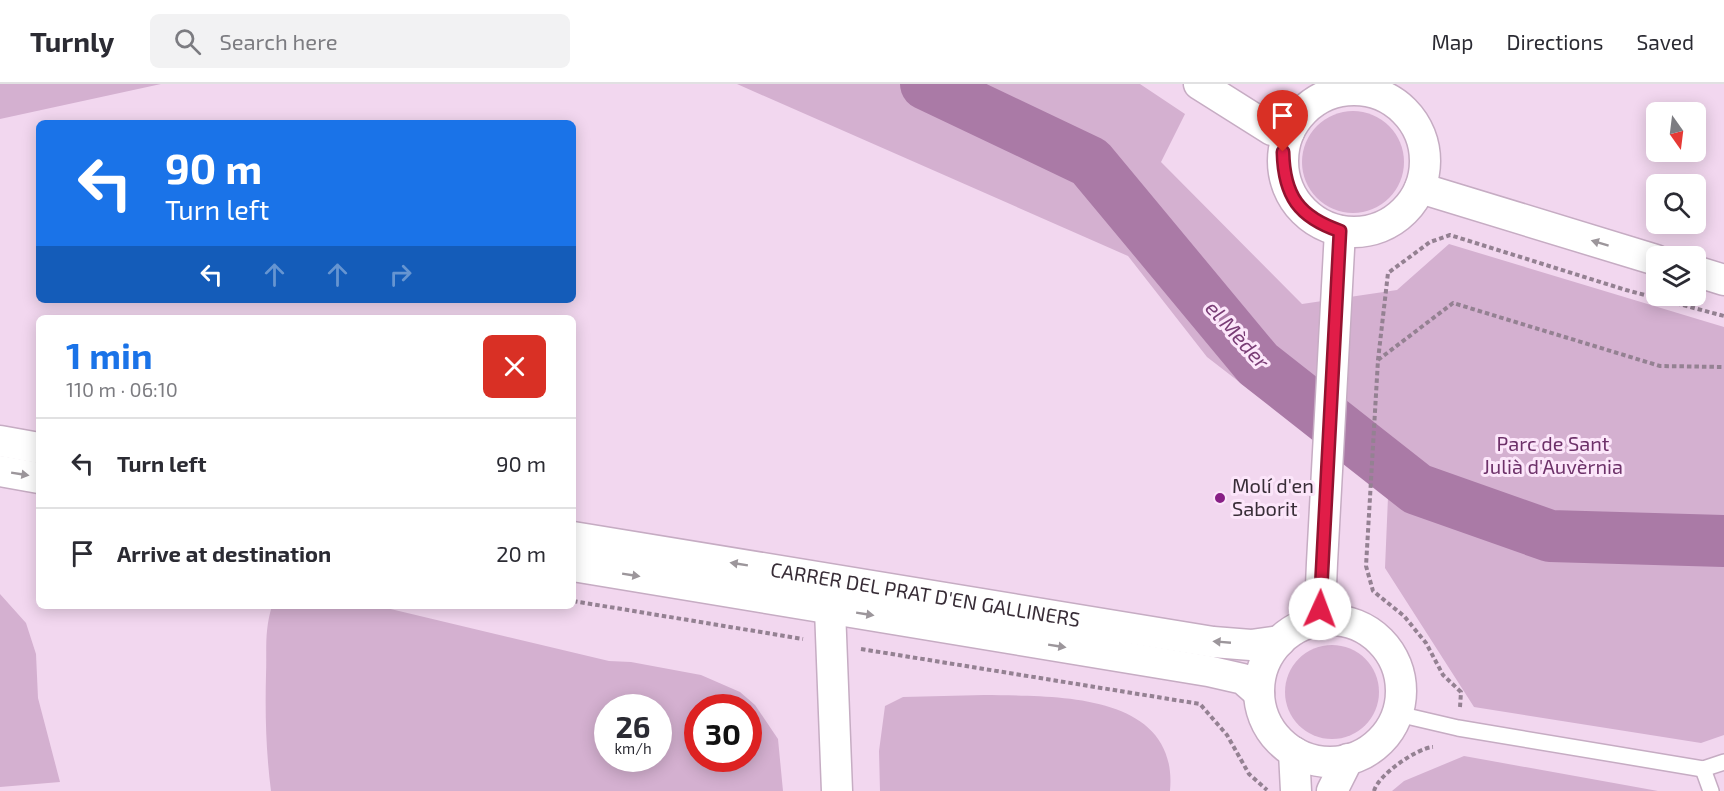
<!DOCTYPE html>
<html lang="en">
<head>
<meta charset="utf-8">
<style>
	:root { --surface:#fff; --page:#f2f2f3; --text:#2b2b33; --muted:#7c7c81; --line:#e1e1e2; --accent:#1a73e8 }
	body { margin:0; font-family:"Exo 2",sans-serif; background:var(--page); color:var(--text); height:100vh; display:flex; flex-direction:column; font-size:22px; white-space:nowrap }
	* { box-sizing:border-box; margin:0 }
	p { font-size:20px; color:var(--muted) }
	.icon { flex:none; width:33px; height:33px; fill:none; stroke:currentColor; stroke-width:2; stroke-linecap:round; stroke-linejoin:round }
	.map { position:relative; flex:1; overflow:hidden }
	.sheet { position:absolute; left:36px; top:231px; width:540px; height:294px; display:flex; flex-direction:column; background:var(--surface); border-radius:9px; box-shadow:0 3px 15px #0003 }
	.sheet>* { flex:none }
	.guide { position:absolute; left:36px; top:36px; width:540px; height:183px; border-radius:9px; box-shadow:0 3px 15px #0003; background:#1a73e8; color:#fff; overflow:hidden }
	.needle { width:39px; rotate:166deg }
	.buttons { position:absolute; left:1646px; top:18px; display:grid; gap:12px }
	.buttons a { display:grid; place-items:center; width:60px; height:60px; border-radius:9px; background:var(--surface); box-shadow:0 3px 15px #0003; font-size:30px }
	.speed { position:absolute; left:594px; top:610px; display:flex; gap:12px; font-size:30px; font-weight:700; text-align:center }
	.speed>* { display:grid; place-content:center; width:78px; height:78px; border-radius:50%; background:var(--surface); box-shadow:0 3px 15px #0003; line-height:1 }
	.speed small { font-size:15px; font-weight:400 }
	.speed .limit { border:9px solid #d22; background:#fff; color:#111 }
	.pin { position:absolute; display:grid; place-items:center; width:51px; height:51px; color:#fff; margin:-62px -26px; border-radius:50% 50% 50% 0; rotate:-45deg; box-shadow:0 0 6px #0007 }
	.pin .icon { rotate:45deg }
	.me { position:absolute; width:66px; margin:-33px; rotate:2deg; stroke-linejoin:round; filter:drop-shadow(0 0 4px #0008) }
	.turn { display:flex; align-items:center; gap:21px; height:126px; padding:0 30px; font-size:27px }
	.turn .icon { width:78px; height:78px; stroke-width:2.5 }
	.turn b { display:block; font-size:42px; line-height:51px }
	.lanes { display:flex; align-items:center; height:57px; padding:0 30px; background:#0003; justify-content:center; gap:30px; direction:ltr }
	.lanes .off { opacity:.35 }
	.round { display:grid; place-items:center; flex:none; width:63px; height:63px; border-radius:9px; background:var(--page) }
	.overview { display:flex; align-items:center; justify-content:space-between; height:102px; padding:0 30px }
	h1 { font-size:36px; font-weight:700; line-height:45px; color:var(--accent) }
	ul { padding:0; list-style:none }
	li { display:flex; align-items:center; gap:18px; height:90px; padding:0 30px; border-top:2px solid var(--line) }
	li div { flex:1 }
	li b { display:block; font-size:22px }
	li em { font-style:normal }
	header { display:flex; align-items:center; gap:36px; box-sizing:border-box; height:84px; padding:0 30px; background:var(--surface); border-bottom:2px solid var(--line) }
	header strong { font-size:28px }
	nav { display:flex; gap:33px; margin-inline-start:auto; font-size:21px }
	.search { width:420px; height:54px; background:var(--page); display:flex; align-items:center; gap:15px; box-sizing:border-box; padding:0 21px; border-radius:9px; color:var(--muted); font-size:22px }
	.map>svg:first-child { display:block }
	.green { fill:#d4b0d0; fill-rule:evenodd }
	.lines { fill:none; stroke-linecap:round; stroke-linejoin:round }
	.river { stroke:#aa7aa6; stroke-width:52 }
	.lane-casing { stroke:#c6acc3; stroke-width:18 }
	.street-casing { stroke:#c6acc3; stroke-width:33 }
	.path { stroke:#948192; stroke-width:4; stroke-dasharray:4.5 3; stroke-linecap:butt }
	.lane { stroke:#fff; stroke-width:15 }
	.street { stroke:#fff; stroke-width:30 }
	.oneway { fill:#9c969b }
	.route-casing { stroke:#92132f; stroke-width:15 }
	.route { stroke:#e11d48; stroke-width:10 }
	.poi-dot { fill:#881f85; stroke:#fce6fa; stroke-width:2 }
	.labels { text-anchor:middle; stroke-width:6; stroke-linejoin:round; paint-order:stroke }
	.park-label { font-size:20px; fill:#6d3169; stroke:#fce6fa }
	.poi-label { font-size:20px; fill:#382d37; stroke:#fce6fa; text-anchor:start }
	.street-label { font-size:20px; fill:#382d37; stroke:#fce6fa }
	.water-label { font-size:21px; font-style:italic; fill:#793c75; stroke:#fce6fa }
</style>
</head>
<body>
<header>
<strong>Turnly</strong>
<div class="search"><svg class="icon" aria-label="search" viewBox="0 0 24 24"><circle cx="10" cy="10" r="6"/><path d="M15 15l6 6"/></svg>Search here</div>
<nav><a>Map</a><a>Directions</a><a>Saved</a></nav>
</header>
<div class="map">
<svg width="1724" height="707" viewBox="0 0 1724 707">
	<rect width="100%" height="100%" fill="#f2d7ef"/>
	<!-- green -->
	<g class="green">
		<path d="M0,0H161L0,35Z"/>
		<path d="M737,0H1140L1185,30L1161,78L1302,220L1397,206L1449,160L1724,243V651L1701,659L1474,623L1385,484L1388,413L1207,273L1128,172Z"/>
		<circle cx="1353" cy="78" r="51"/>
		<path d="M0,510L26,539L36,570L38,614L60,698L0,703Z"/>
		<path d="M272,522H378L609,577L631,578L701,591L740,608L755,621L778,655L783,707H271C266,668 265,630 266,591C267,565 264,548 272,522ZM608,624H658V675H608ZM698,624H748V675H698Z"/>
		<circle cx="1332" cy="608" r="47"/>
		<path d="M984,611C1053,612 1179,607 1170,707H880L879,667L885,622L903,613Z"/>
		<path d="M1464,672L1658,707H1392L1404,697Z"/>
	</g>
	<g class="lines">
		<!-- river -->
		<path class="river" d="M926,0L1090,78L1258,280L1417,405L1550,452L1724,457"/>
		<defs>
			<g id="lane">
				<path d="M1398,630L1458,644L1703,685L1724,678"/>
				<path d="M1703,685L1711,707"/>
			</g>
			<g id="street">
				<path d="M1199,0L1272,46L1289,48"/>
				<circle cx="1354" cy="77" r="71"/>
				<path d="M1420,104L1656,176"/>
				<path d="M1695,187L1724,196"/>
				<path d="M0,357L39,364"/>
				<path d="M0,387L39,394"/>
				<path id="s1" d="M573,453L1213,558L1251,561L1280,557"/>
				<path d="M573,482L1208,587L1243,595L1259,609"/>
				<path d="M830,525L837,707"/>
				<path d="M1323,536L1320,525L1322,479L1340,147"/>
				<circle cx="1330" cy="607" r="71"/>
				<path d="M1294,668L1296,707"/>
				<path d="M1332,707L1348,675"/>
			</g>
		</defs>
		<!-- lane casing -->
		<use href="#lane" class="lane-casing"/>
		<!-- street casing -->
		<use href="#street" class="street-casing"/>
		<!-- path -->
		<g class="path">
			<path d="M1378,276L1453,219L1660,282L1724,283"/>
			<path d="M573,517L803,555"/>
			<path d="M861,565L1200,620L1227,651L1249,690L1267,706"/>
			<path d="M1460,623L1461,608L1443,591L1426,559L1404,532L1373,507L1366,482L1378,276L1388,189L1430,158L1450,151L1626,206L1724,232"/>
			<path d="M1374,707C1378,691 1417,664 1433,663"/>
		</g>
		<!-- lane -->
		<use href="#lane" class="lane"/>
		<!-- street -->
		<use href="#street" class="street"/>
	</g>
	<!-- one-way arrows -->
	<defs><path id="oneway-solid" d="M-6-.8H1V-3.2L6.5 0L1 3.2V.8H-6Z" transform="scale(1.5)"/></defs>
	<g class="oneway">
		<use href="#oneway-solid" transform="translate(1600 159) rotate(-163)"/>
		<use href="#oneway-solid" transform="translate(20 390) rotate(9)"/>
		<use href="#oneway-solid" transform="translate(739 480) rotate(-171)"/>
		<use href="#oneway-solid" transform="translate(631 491) rotate(9)"/>
		<use href="#oneway-solid" transform="translate(865 530) rotate(9)"/>
		<use href="#oneway-solid" transform="translate(1222 558) rotate(-175)"/>
		<use href="#oneway-solid" transform="translate(1057 562) rotate(9)"/>
	</g>
	<g class="lines">
		<defs>
			<path id="route" d="M1283,68C1284,112 1299,133 1340,147L1320,525"/>
		</defs>
		<!-- route casing -->
		<use href="#route" class="route-casing"/>
		<!-- route -->
		<use href="#route" class="route"/>
	</g>
	<!-- markers -->
	<circle class="poi-dot" cx="1220" cy="414" r="6"/>
	<g class="labels">
		<!-- park labels -->
		<g class="park-label">
			<text x="1553" y="367">Parc de Sant<tspan x="1553" dy="23">Julià d'Auvèrnia</tspan></text>
		</g>
		<!-- poi labels -->
		<g class="poi-label">
			<text x="1232" y="409">Molí d'en<tspan x="1232" dy="23">Saborit</tspan></text>
		</g>
		<!-- street labels -->
		<g class="street-label">
			<text dy="7" stroke="none"><textPath href="#s1" startOffset="357">CARRER DEL PRAT D'EN GALLINERS</textPath></text>
		</g>
		<!-- water labels -->
		<g class="water-label">
			<text transform="translate(1237 251) rotate(48)" y="7">el Mèder</text>
		</g>
	</g>
</svg>
<div class="buttons">
<a><svg class="needle" viewBox="-14 -14 28 28"><path d="M0-13l5 13h-10z" fill="#e53935"/><path d="M0 13l5-13h-10z" fill="#7c7c81"/></svg></a>
<a><svg class="icon" aria-label="search" viewBox="0 0 24 24"><circle cx="10" cy="10" r="6"/><path d="M15 15l6 6"/></svg></a>
<a><svg class="icon" aria-label="layers" viewBox="0 0 24 24"><path d="M12 4l9 5-9 5-9-5zM3 14l9 5 9-5"/></svg></a>
</div>
<div class="speed"><div>26<small>km/h</small></div><div class="limit">30</div></div>
<div class="pin" style="left:1283px;top:68px;background:#d93025"><svg class="icon" aria-label="arrive" viewBox="0 0 24 24"><path d="M6 21V4h12l-3 4 3 4H6"/></svg></div>
<svg class="me" style="left:1320px;top:525px" viewBox="-20 -20 40 40"><circle r="19" fill="#fff"/><path d="M0-13L10 11 0 6-10 11z" fill="#e11d48"/></svg>
<div class="guide">
<div class="turn"><svg class="icon" aria-label="left" viewBox="0 0 24 24"><path d="M17 20v-9H6M10 6l-5 5 5 5"/></svg><div><b>90 m</b>Turn left</div></div>
<div class="lanes"><svg class="icon" aria-label="left" viewBox="0 0 24 24"><path d="M17 20v-9H6M10 6l-5 5 5 5"/></svg><svg class="icon off" aria-label="ahead" viewBox="0 0 24 24"><path d="M12 20V5M6 11l6-6 6 6"/></svg><svg class="icon off" aria-label="ahead" viewBox="0 0 24 24"><path d="M12 20V5M6 11l6-6 6 6"/></svg><svg class="icon off" aria-label="right" viewBox="0 0 24 24"><path d="M7 20v-9h11M14 6l5 5-5 5"/></svg></div>
</div>
<section class="sheet">
<div class="overview"><div><h1>1 min</h1><p>110 m · 06:10</p></div><a class="round" style="background:#d93025;color:#fff"><svg class="icon" aria-label="close" viewBox="0 0 24 24"><path d="M6 6l12 12M18 6L6 18"/></svg></a></div>
<ul>
<li><svg class="icon" aria-label="left" viewBox="0 0 24 24"><path d="M17 20v-9H6M10 6l-5 5 5 5"/></svg><div><b>Turn left</b></div><em>90 m</em></li>
<li><svg class="icon" aria-label="arrive" viewBox="0 0 24 24"><path d="M6 21V4h12l-3 4 3 4H6"/></svg><div><b>Arrive at destination</b></div><em>20 m</em></li>
</ul>
</section>
</div>
</body>
</html>
